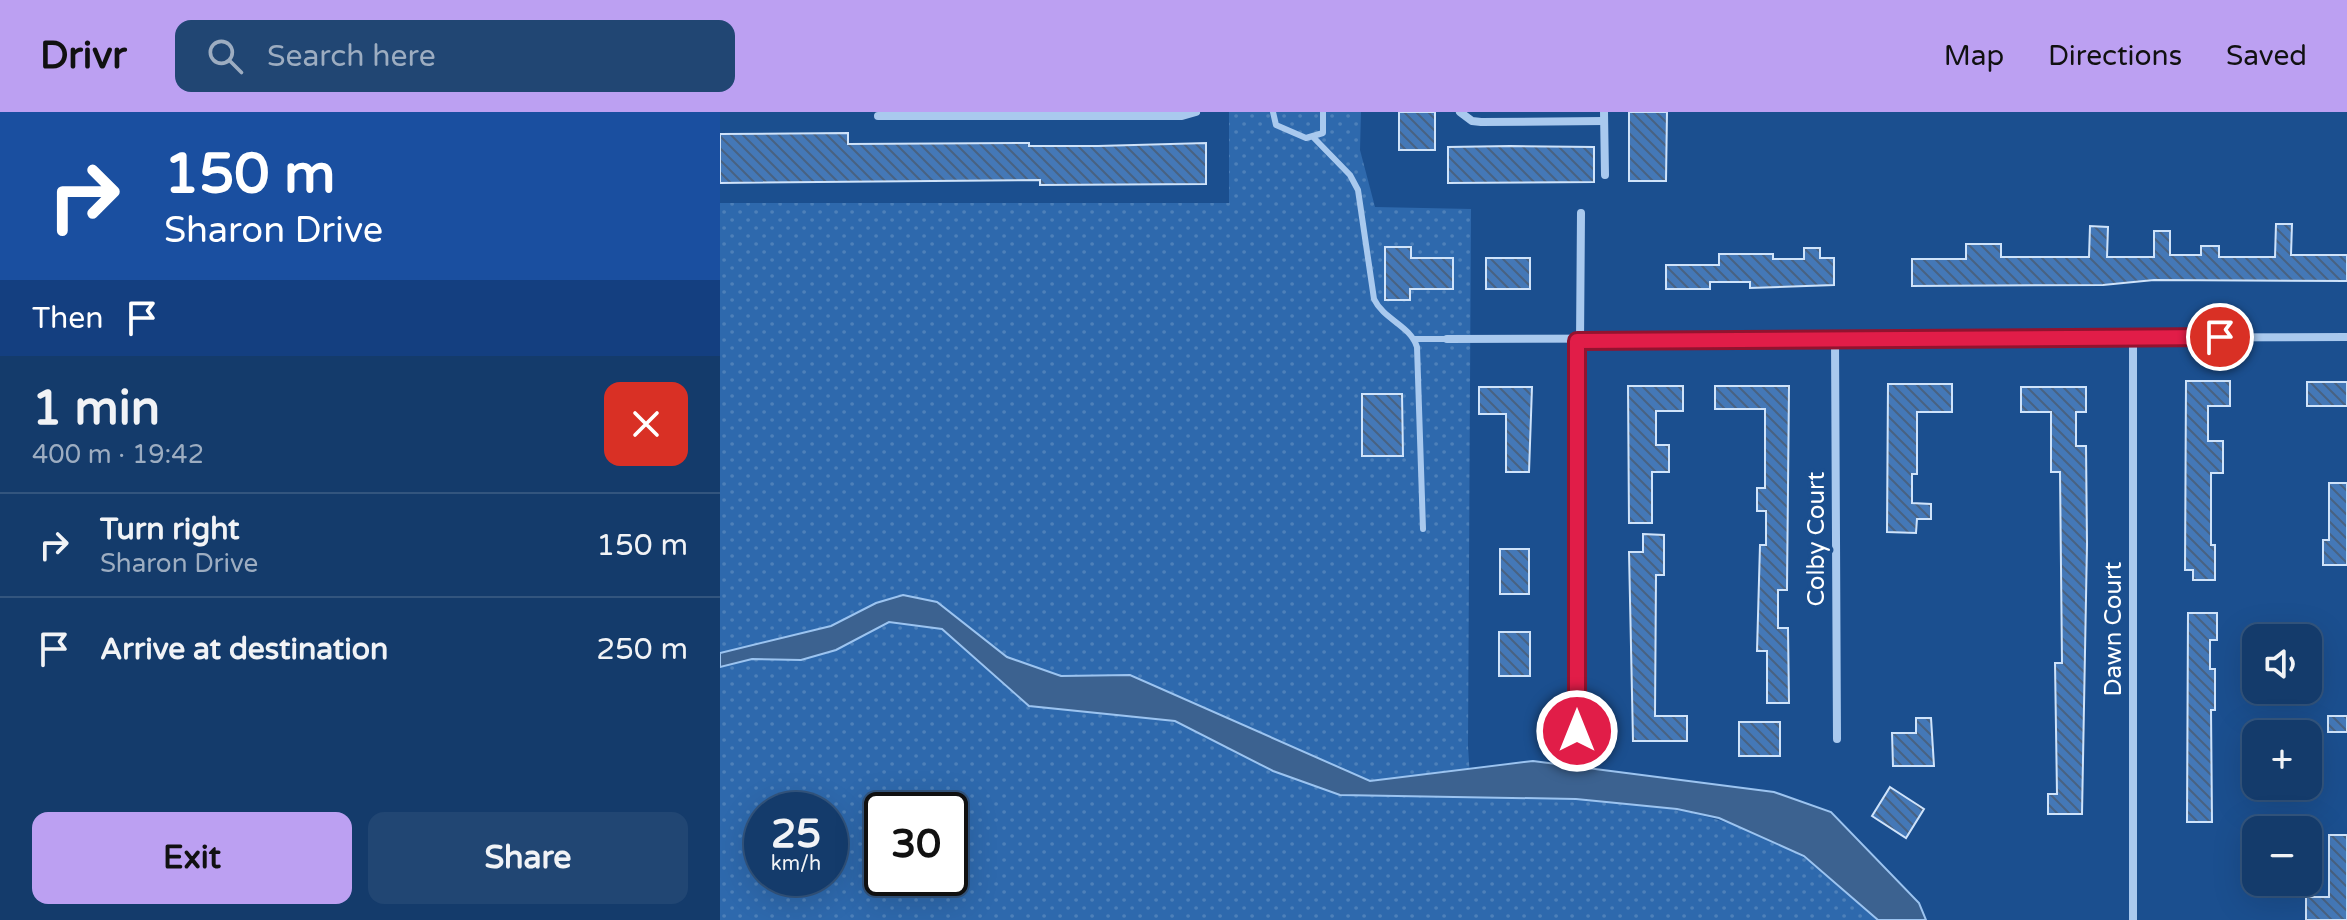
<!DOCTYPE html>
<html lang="en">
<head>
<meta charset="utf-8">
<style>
	:root { --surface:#143b6b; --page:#214673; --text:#f1f3f6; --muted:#9dadc1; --line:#33557e; --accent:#bca0f2 }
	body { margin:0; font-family:"Varela Round",sans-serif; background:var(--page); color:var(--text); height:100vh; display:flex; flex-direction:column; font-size:30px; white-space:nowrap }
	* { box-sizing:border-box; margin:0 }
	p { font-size:26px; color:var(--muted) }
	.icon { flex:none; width:44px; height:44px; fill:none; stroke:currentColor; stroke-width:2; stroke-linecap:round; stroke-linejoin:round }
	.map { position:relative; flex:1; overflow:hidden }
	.sheet { display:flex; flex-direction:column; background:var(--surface); width:720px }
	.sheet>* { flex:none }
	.hud { background:#1a4fa0; color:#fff; overflow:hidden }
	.tools { position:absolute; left:1522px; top:512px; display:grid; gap:16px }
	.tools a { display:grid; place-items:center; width:80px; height:80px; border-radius:16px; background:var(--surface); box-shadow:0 8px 32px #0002,0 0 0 2px var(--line); font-size:40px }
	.speed { position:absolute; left:24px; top:680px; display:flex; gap:16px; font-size:40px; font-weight:700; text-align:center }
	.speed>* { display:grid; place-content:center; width:104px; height:104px; border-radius:50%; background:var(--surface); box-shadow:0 8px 32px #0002,0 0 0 2px var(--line); line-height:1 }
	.speed small { font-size:20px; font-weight:400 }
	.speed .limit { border:4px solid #111; border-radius:12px; background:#fff; color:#111 }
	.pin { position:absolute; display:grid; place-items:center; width:68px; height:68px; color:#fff; margin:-34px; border:4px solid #fff; border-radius:50%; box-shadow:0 2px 8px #0007 }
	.me { position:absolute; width:88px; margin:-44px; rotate:0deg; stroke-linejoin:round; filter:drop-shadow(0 0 6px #0008) }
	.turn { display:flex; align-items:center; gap:28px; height:168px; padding:0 32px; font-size:36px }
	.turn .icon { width:104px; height:104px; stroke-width:2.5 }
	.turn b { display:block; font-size:56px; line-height:68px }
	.then { display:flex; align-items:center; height:76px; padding:0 32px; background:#0003; gap:16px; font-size:30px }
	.round { display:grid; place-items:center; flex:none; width:84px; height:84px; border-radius:16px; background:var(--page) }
	.head { display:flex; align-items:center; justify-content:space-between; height:136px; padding:0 32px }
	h1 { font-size:48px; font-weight:800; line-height:60px }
	.cta { display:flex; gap:16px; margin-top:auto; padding:16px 32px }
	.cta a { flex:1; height:92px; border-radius:16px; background:var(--accent); color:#111; font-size:32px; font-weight:800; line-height:92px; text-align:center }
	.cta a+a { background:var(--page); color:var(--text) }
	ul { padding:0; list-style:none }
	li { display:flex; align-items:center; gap:24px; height:104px; padding:0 32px; border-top:2px solid var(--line) }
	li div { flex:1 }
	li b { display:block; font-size:30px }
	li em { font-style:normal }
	header { display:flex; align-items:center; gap:48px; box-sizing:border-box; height:112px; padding:0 40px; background:var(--accent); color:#111 }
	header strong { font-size:38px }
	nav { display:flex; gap:44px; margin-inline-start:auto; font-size:28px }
	.search { width:560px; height:72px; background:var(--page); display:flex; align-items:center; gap:20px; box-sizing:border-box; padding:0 28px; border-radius:16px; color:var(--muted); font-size:30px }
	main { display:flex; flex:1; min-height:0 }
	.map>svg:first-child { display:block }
	.grass { fill:url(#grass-dots); fill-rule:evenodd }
	.water { fill:#3c6290; stroke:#9cc4f0; stroke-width:2 }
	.building { fill:url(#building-back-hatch); stroke:#cfe3fa; stroke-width:2 }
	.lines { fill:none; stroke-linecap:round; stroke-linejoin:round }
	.service { stroke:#a9c9ee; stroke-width:6 }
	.minor { stroke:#a9c9ee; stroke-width:8 }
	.route-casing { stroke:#92132f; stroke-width:20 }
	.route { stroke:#e11d48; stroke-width:14 }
	.labels { text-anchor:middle; stroke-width:7; stroke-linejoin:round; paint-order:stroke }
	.street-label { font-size:24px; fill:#fff; stroke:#1b4f8f }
</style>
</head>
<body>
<header>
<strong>Drivr</strong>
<div class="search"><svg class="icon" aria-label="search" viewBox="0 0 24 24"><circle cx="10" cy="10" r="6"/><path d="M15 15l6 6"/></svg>Search here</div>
<nav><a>Map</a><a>Directions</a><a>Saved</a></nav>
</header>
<main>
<section class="sheet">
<div class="hud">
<div class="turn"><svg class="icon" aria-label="right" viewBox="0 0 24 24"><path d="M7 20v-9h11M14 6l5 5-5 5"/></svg><div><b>150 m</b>Sharon Drive</div></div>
<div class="then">Then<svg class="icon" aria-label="arrive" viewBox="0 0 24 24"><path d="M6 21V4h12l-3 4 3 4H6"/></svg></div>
</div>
<div class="head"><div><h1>1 min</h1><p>400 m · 19:42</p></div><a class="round" style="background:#d93025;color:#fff"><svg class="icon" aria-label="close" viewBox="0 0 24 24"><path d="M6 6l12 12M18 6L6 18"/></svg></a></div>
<ul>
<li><svg class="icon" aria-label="right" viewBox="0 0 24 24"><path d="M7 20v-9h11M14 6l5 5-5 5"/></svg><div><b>Turn right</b><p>Sharon Drive</p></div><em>150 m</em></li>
<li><svg class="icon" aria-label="arrive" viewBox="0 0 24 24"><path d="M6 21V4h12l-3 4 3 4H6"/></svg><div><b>Arrive at destination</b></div><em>250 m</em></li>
</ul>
<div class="cta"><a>Exit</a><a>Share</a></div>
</section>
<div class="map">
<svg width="1627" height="808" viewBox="0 0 1627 808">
	<defs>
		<pattern id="grass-dots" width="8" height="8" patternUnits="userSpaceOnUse" patternTransform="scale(2)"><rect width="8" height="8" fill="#2e69ad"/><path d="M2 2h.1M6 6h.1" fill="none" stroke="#4d80b9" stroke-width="1.8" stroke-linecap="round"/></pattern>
		<pattern id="building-back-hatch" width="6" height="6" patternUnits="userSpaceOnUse" patternTransform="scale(2)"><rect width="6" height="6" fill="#4478b7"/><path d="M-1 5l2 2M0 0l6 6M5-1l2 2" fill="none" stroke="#486282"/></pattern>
	</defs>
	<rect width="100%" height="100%" fill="#1b4f8f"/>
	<!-- grass -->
	<path class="grass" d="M509,0H641L640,38L655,95L751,97L748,634L751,683C904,688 1046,684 1158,808H0V91H509ZM42,698H110V766H42ZM162,698H230V766H162Z"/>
	<!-- water -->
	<path class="water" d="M183,483L217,490L287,545L341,564L410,563L650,669L813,649L1054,680L1111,700L1199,791L1206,808H1158L1084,744L999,706L957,697L856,687L620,683L553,659L455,609L309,594L222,517L169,510L116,538L81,548L32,547L0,555V541L111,514L156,491Z"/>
	<!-- building -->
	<g class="building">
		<rect x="679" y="0" width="36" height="38"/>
		<path d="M909,0H947L946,69H909Z"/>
		<path d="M128,21V32L309,31V34H378L486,31V72L320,73V68L0,71V22Z"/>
		<path d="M790,34L874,35V70L728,71V35Z"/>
		<path d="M1556,112H1572L1571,143H1627V169L1434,168L1383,173L1192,174V147H1246V132H1281V145H1369L1370,114L1388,115L1387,145H1434V119H1450V143H1481V134H1499V145H1555Z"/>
		<path d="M665,135H691V146H733V177H690V188H665Z"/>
		<path d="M1084,136H1100V146H1114V173L1030,176V170H990V177H946V153H999V142H1053V147H1084Z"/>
		<rect x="766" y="146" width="44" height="31"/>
		<path d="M1466,269H1510V294H1488V329H1503V361H1491V433H1495V468H1473V458H1465Z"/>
		<rect x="1587" y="270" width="40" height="24"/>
		<path d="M1168,272H1232V300H1197V362H1192V391L1211,392V407H1197L1196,421L1167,420Z"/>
		<path d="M908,274H963V299H936V333H949V360H932V411H909Z"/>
		<path d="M995,274H1069L1067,478H1058V516H1068L1069,591H1047V539H1037L1040,433H1046V399H1037V376H1045V297H995Z"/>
		<path d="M759,275H812L809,360H786V302H759Z"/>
		<path d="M1301,275H1366V300H1356V334H1366L1367,432L1362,702H1328V682H1337L1335,551H1342L1340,360H1331V300H1301Z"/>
		<path d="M642,282H682L683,344H642Z"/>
		<path d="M1609,371H1627V453H1603V428H1609Z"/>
		<path d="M923,422L944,423V463H936L935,604H967V629H913L909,440H923Z"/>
		<rect x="780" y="437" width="29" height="45"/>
		<path d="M1468,501H1497V528H1490V557H1495V598H1491L1492,710H1467Z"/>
		<rect x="779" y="520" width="31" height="44"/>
		<rect x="1608" y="604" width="19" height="16"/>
		<path d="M1196,606H1211L1214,654H1173L1172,621H1196Z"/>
		<rect x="1019" y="610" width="41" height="34"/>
		<path d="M1170,675L1204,697L1186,726L1152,704Z"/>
		<path d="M1609,723H1627V808H1586V785H1609Z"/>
	</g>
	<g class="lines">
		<!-- service -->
		<g class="service">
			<path d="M553,0L556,13L586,26L603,21V0"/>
			<path d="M594,26L630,63L638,78L654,187C664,208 690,213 697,235L703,417"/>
			<path d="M694,227H727"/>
		</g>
		<!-- minor -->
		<g class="minor">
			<path d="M740,0L752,9L761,10L884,9"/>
			<path d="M884,0L885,63"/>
			<path d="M158,4H462L476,0"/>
			<path d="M727,227L1627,225"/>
			<path d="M1115,228L1117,627"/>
			<path d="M857,619L861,101"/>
			<path d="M1413,808V225"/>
		</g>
	</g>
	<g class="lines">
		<defs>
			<path id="route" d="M857,619V229L1500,225"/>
		</defs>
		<!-- route casing -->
		<use href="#route" class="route-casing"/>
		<!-- route -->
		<use href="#route" class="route"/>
	</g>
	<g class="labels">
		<!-- street labels -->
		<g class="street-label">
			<text transform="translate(1096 427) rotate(-90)" y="8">Colby Court</text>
			<text transform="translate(1393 517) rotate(-90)" y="8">Dawn Court</text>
		</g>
	</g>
</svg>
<div class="tools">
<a><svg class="icon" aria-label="sound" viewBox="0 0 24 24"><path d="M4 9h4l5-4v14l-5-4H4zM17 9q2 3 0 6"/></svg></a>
<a>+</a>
<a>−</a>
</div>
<div class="speed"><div>25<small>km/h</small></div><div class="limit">30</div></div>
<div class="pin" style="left:1500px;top:225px;background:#d93025"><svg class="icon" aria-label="arrive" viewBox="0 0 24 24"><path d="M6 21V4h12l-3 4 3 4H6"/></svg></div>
<svg class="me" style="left:857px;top:619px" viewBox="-20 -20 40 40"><circle r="17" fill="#e11d48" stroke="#fff" stroke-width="3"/><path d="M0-11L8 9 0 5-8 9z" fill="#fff"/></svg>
</div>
</main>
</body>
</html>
